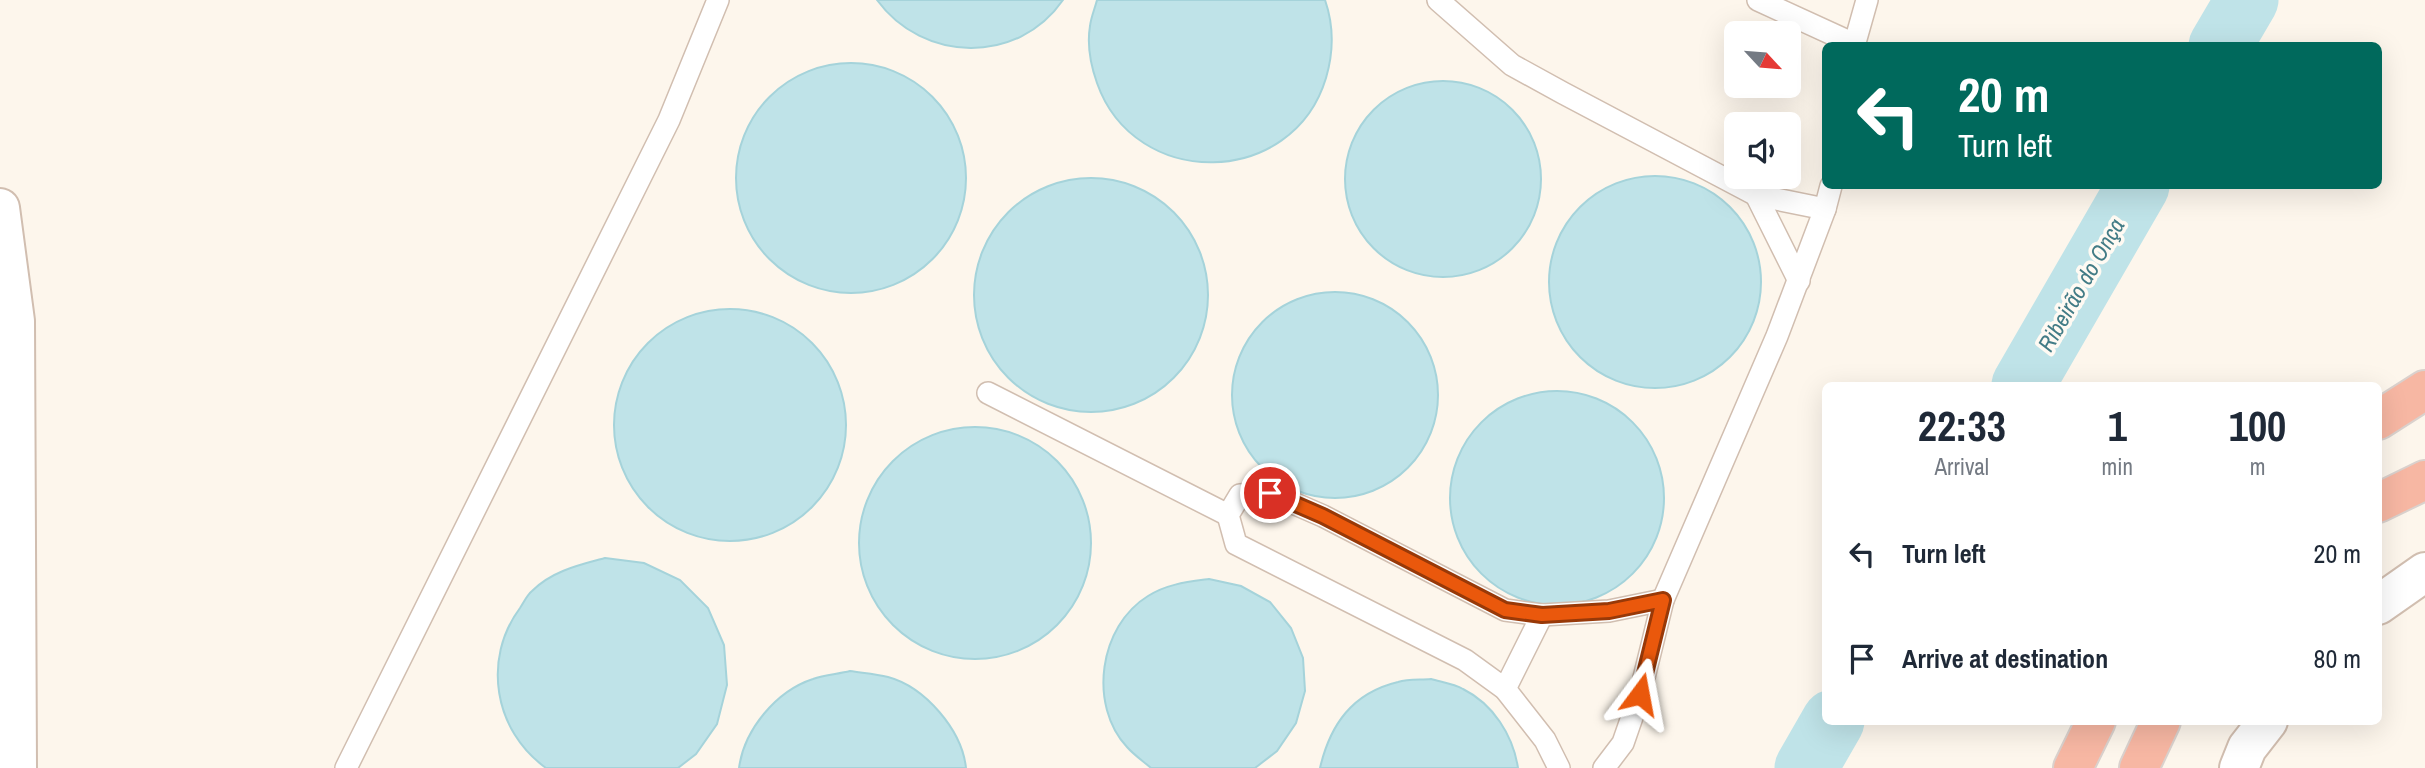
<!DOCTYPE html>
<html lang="en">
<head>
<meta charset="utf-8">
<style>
	:root { --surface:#fff; --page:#f6f6f7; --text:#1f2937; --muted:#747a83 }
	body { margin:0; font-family:"Archivo Narrow",sans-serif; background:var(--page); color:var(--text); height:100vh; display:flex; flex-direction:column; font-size:26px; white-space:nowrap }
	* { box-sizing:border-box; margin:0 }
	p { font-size:23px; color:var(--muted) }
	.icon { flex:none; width:38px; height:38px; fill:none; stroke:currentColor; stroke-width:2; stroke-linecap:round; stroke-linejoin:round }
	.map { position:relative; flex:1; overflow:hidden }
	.side { position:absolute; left:1822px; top:382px; width:560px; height:343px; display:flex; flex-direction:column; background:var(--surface); border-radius:10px; box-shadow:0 7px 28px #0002 }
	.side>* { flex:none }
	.top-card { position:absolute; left:1822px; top:42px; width:560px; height:147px; border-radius:10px; box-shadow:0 7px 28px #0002; background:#00695c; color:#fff; overflow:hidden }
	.needle { width:46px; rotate:116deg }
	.fabs { position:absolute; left:1724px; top:21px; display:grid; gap:14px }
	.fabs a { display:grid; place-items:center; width:77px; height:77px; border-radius:10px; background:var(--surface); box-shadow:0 7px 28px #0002; font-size:35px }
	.pin { position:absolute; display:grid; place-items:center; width:60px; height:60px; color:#fff; margin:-30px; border:4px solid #fff; border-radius:50%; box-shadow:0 2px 7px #0007 }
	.me { position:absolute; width:77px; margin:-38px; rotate:13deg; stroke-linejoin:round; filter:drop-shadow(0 0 5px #0008) }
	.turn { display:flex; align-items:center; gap:24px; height:147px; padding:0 21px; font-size:32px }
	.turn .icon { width:91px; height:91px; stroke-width:2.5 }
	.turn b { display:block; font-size:49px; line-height:60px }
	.eta { display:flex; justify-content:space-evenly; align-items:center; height:119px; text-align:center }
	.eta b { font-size:42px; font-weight:700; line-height:49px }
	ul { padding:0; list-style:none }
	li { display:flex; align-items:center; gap:21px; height:105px; padding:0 21px }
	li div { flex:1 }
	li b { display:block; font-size:26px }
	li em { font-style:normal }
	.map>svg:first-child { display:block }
	.water { fill:#bfe3e8; stroke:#a5d3da; stroke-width:2 }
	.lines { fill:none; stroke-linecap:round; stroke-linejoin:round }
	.river { stroke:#bfe3e8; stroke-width:63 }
	.lane-casing { stroke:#d1beb0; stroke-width:24 }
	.street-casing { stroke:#d1beb0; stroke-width:42 }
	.highway-casing { stroke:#dad1cd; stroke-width:42 }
	.lane { stroke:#fff; stroke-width:21 }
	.street { stroke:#fff; stroke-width:38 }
	.highway { stroke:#f7b7a3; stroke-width:38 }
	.route-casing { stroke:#983908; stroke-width:18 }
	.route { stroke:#ea580c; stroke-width:12 }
	.labels { text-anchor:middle; stroke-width:7; stroke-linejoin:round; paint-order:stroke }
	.water-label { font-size:23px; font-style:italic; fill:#437c86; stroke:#fffaf3 }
</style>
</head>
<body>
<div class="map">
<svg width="2425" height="768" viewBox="0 0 2425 768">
	<rect width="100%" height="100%" fill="#fdf6ec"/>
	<!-- water -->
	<g class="water">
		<path d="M877,0H1063C1018,65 923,63 877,0Z"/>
		<path d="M1097,0H1325C1334,26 1334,51 1326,78C1293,188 1135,191 1097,83C1091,66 1087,44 1090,26C1091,17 1095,8 1097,0Z"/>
		<circle cx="851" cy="178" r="115"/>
		<circle cx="1443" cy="179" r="98"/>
		<circle cx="1655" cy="282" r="106"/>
		<circle cx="1091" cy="295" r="117"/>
		<circle cx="1335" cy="395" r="103"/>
		<circle cx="730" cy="425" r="116"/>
		<circle cx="1557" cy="498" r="107"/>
		<circle cx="975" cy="543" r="116"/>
		<path d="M605,558L644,563L680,580L708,608L724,645L727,685L717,724L696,754L678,768H546C494,731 482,659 520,608C524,602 527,595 532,591C552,571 579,565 605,558Z"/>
		<path d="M1209,579L1241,586L1270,602L1291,628L1303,658L1305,691L1296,723L1277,751L1255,768H1151C1143,761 1134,755 1127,747C1088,705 1099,626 1148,596C1167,584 1187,582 1209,579Z"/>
		<path d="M850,671C863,673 876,674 888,677C925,687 962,730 966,768H739C744,730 776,691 813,679C824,675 838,674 850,671Z"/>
		<path d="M1431,679C1441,682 1454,684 1463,689C1493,704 1513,735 1518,768H1320C1330,725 1352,693 1398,682C1408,679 1420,680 1431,679Z"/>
	</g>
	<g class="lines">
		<!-- river -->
		<g class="river">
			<path d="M2220,46L2247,0"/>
			<path d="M2023,385L2138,186"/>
			<path d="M1806,768L1833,721"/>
		</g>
		<defs>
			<g id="lane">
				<path d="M1438,0L1512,65L1563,93L1756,195L1825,209"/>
				<path d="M1758,0L1854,44"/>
				<path d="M1854,46L1867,0"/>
				<path d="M1756,195L1799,281"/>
				<path d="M988,393L1228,515"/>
				<path d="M1505,689L1542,615"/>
				<path d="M346,768L669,120L718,0"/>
				<path d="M1559,768L1545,740L1505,689L1465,660L1236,544L1228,515L1240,495L1270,493L1323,516L1505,610L1542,615L1609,611L1663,600"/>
				<path d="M1604,768L1623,743L1640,694L1663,600L1777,336L1825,209L1831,186"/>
			</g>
			<g id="street">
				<path d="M0,208L15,321L17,768"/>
				<path d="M2378,605L2425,572"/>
				<path d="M2239,768L2247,748L2268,721"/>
			</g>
			<g id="highway">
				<path d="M2378,420L2425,390"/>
				<path d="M2378,503L2425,480"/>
				<path d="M2073,768L2096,721"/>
				<path d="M2139,768L2161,721"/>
			</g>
		</defs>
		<!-- lane casing -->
		<use href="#lane" class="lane-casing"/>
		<!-- street casing -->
		<use href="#street" class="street-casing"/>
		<!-- highway casing -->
		<use href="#highway" class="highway-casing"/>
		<!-- lane -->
		<use href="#lane" class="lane"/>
		<!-- street -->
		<use href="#street" class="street"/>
		<!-- highway -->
		<use href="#highway" class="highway"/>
	</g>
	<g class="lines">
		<defs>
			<path id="route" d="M1270,493L1323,516L1505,610L1542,615L1609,611L1663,600L1640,694"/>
		</defs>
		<!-- route casing -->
		<use href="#route" class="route-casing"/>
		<!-- route -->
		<use href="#route" class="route"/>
	</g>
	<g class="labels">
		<!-- water labels -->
		<g class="water-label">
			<text transform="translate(2081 285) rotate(-60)" y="8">Ribeirão do Onça</text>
		</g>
	</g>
</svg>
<div class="fabs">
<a><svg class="needle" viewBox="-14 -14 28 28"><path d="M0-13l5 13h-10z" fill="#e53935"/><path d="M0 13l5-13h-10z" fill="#747a83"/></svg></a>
<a><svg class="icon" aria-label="sound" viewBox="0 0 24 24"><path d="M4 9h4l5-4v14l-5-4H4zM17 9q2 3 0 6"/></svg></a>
</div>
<div class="pin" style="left:1270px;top:493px;background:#d93025"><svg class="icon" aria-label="arrive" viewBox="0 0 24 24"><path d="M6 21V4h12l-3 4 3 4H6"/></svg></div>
<svg class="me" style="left:1640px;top:694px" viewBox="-20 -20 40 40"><path d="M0-17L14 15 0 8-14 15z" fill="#ea580c" stroke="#fff" stroke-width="4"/></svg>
<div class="top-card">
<div class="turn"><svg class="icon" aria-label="left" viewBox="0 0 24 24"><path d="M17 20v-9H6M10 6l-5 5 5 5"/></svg><div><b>20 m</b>Turn left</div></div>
</div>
<section class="side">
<div class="eta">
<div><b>22:33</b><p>Arrival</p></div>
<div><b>1</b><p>min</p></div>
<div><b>100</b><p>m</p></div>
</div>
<ul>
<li><svg class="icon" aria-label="left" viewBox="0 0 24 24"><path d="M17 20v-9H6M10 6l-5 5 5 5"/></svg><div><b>Turn left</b></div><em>20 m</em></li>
<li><svg class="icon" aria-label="arrive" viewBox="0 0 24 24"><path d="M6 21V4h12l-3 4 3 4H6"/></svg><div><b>Arrive at destination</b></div><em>80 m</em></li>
</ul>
</section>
</div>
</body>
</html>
